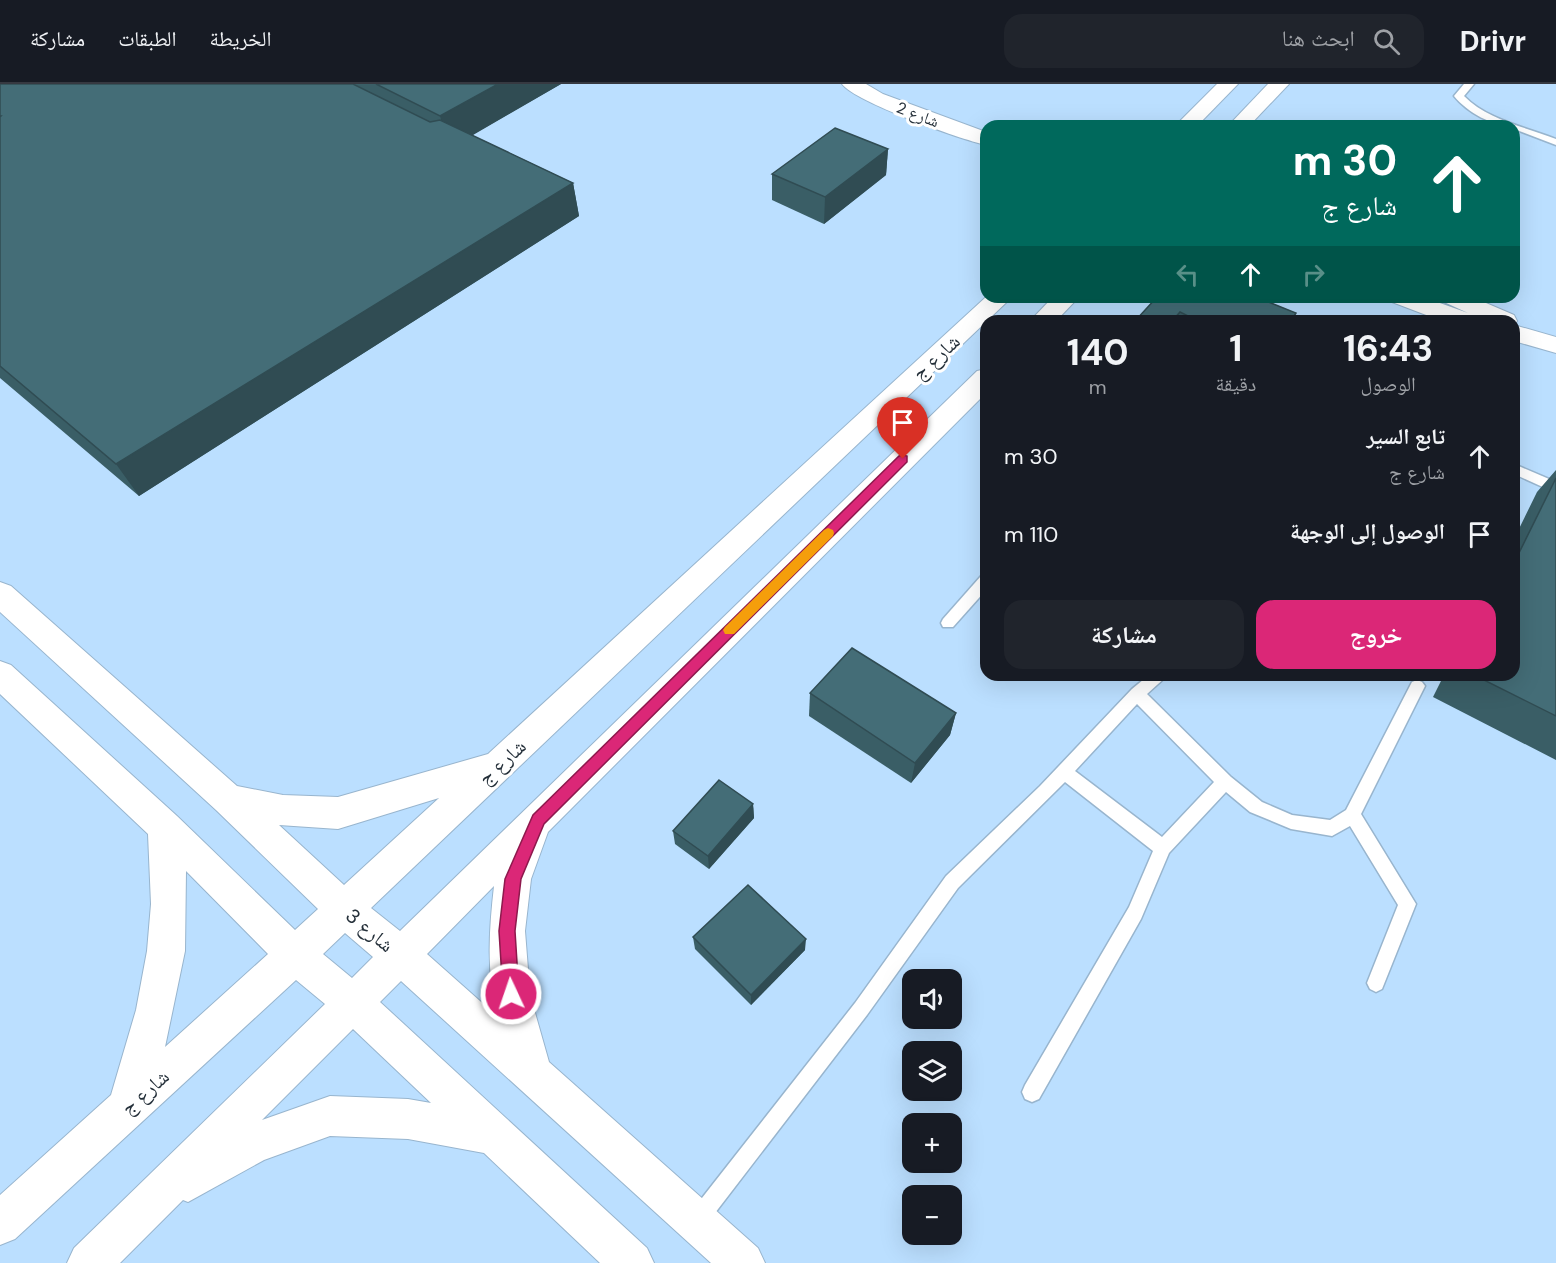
<!DOCTYPE html>
<html lang="ar">
<head>
<meta charset="utf-8">
<style>
	:root { --surface:#171b24; --page:#20242c; --text:#f1f3f6; --muted:#9ea1a6; --line:#363941; --accent:#db2777 }
	body { margin:0; font-family:"DM Sans","Noto Naskh Arabic",sans-serif; background:var(--page); color:var(--text); direction:rtl; height:100vh; display:flex; flex-direction:column; font-size:22px; white-space:nowrap }
	* { box-sizing:border-box; margin:0 }
	p { font-size:20px; color:var(--muted) }
	.icon { flex:none; width:33px; height:33px; fill:none; stroke:currentColor; stroke-width:2; stroke-linecap:round; stroke-linejoin:round }
	.map { position:relative; flex:1; overflow:hidden; direction:ltr }
	.drawer { position:absolute; left:980px; top:231px; width:540px; height:366px; display:flex; flex-direction:column; background:var(--surface); border-radius:18px; box-shadow:0 6px 24px #0002; direction:rtl }
	.drawer>* { flex:none }
	.top-card { position:absolute; left:980px; top:36px; width:540px; height:183px; border-radius:18px; box-shadow:0 6px 24px #0002; direction:rtl; background:#00695c; color:#fff; overflow:hidden }
	.buttons { position:absolute; left:902px; top:885px; display:grid; gap:12px }
	.buttons a { display:grid; place-items:center; width:60px; height:60px; border-radius:12px; background:var(--surface); box-shadow:0 6px 24px #0002; font-size:30px }
	.pin { position:absolute; display:grid; place-items:center; width:51px; height:51px; color:#fff; margin:-62px -26px; border-radius:50% 50% 50% 0; rotate:-45deg; box-shadow:0 0 6px #0007 }
	.pin .icon { rotate:45deg }
	.me { position:absolute; width:66px; margin:-33px; rotate:357deg; stroke-linejoin:round; filter:drop-shadow(0 0 4px #0008) }
	.turn { display:flex; align-items:center; gap:21px; height:126px; padding:0 24px; font-size:27px }
	.turn .icon { width:78px; height:78px; stroke-width:2.5 }
	.turn b { display:block; font-size:42px; line-height:51px }
	.lanes { display:flex; align-items:center; height:57px; padding:0 24px; background:#0003; justify-content:center; gap:30px; direction:ltr }
	.lanes .off { opacity:.35 }
	.eta { display:flex; justify-content:space-evenly; align-items:center; height:102px; text-align:center }
	.eta b { font-size:36px; font-weight:700; line-height:42px }
	.cta { display:flex; gap:12px; margin-top:auto; padding:12px 24px }
	.cta a { flex:1; height:69px; border-radius:18px; background:var(--accent); color:#fff; font-size:24px; font-weight:700; line-height:69px; text-align:center }
	.cta a+a { background:var(--page); color:var(--text) }
	ul { padding:0; list-style:none }
	li { display:flex; align-items:center; gap:18px; height:78px; padding:0 24px }
	li div { flex:1 }
	li b { display:block; font-size:22px }
	li em { font-style:normal }
	header { display:flex; align-items:center; gap:36px; box-sizing:border-box; height:84px; padding:0 30px; background:var(--surface); border-bottom:2px solid var(--line) }
	header strong { font-size:28px }
	nav { display:flex; gap:33px; margin-inline-start:auto; font-size:21px }
	.search { width:420px; height:54px; background:var(--page); display:flex; align-items:center; gap:15px; box-sizing:border-box; padding:0 21px; border-radius:18px; color:var(--muted); font-size:22px }
	.map>svg:first-child { display:block }
	.built { fill:#bbdfff; fill-rule:evenodd }
	.lines { fill:none; stroke-linecap:round; stroke-linejoin:round }
	.service-casing { stroke:#98b5ce; stroke-width:3 }
	.minor-casing { stroke:#98b5ce; stroke-width:2 }
	.service { fill:#fff; fill-rule:evenodd }
	.minor { fill:#fff; fill-rule:evenodd }
	.wall { fill:#3a5e66 }
	.shaded-wall { fill:#304c53 }
	.building { fill:#446d77; stroke:#304c53; stroke-width:1.5 }
	.route { fill:#db2777; stroke:#8e194d; stroke-width:1.5 }
	.slow { fill:#f59e0b }
	.labels { text-anchor:middle; stroke-width:6; stroke-linejoin:round; paint-order:stroke }
	.far-street-label { font-size:16px; fill:#25303a; stroke:#fff }
	.street-label { font-size:20px; fill:#25303a; stroke:#fff }
</style>
</head>
<body>
<header>
<strong>Drivr</strong>
<div class="search"><svg class="icon" aria-label="search" viewBox="0 0 24 24"><circle cx="10" cy="10" r="6"/><path d="M15 15l6 6"/></svg>ابحث هنا</div>
<nav><a>الخريطة</a><a>الطبقات</a><a>مشاركة</a></nav>
</header>
<div class="map">
<svg width="1556" height="1179" viewBox="0 0 1556 1179">
	<rect width="100%" height="100%" fill="#cfe7fc"/>
	<!-- built -->
	<path class="built" d="M0,0H1556V1179H0ZM986,42H1514V213H986ZM986,237H1514V591H986ZM912,896H951V934H912ZM912,968H951V1006H912ZM912,1040H951V1078H912ZM912,1112H951V1150H912Z"/>
	<g class="lines">
		<defs>
			<g id="service">
				<path d="M1464,0H1474L1464,12C1487,36 1526,43 1556,55V61L1514,45V42C1492,42 1468,29 1454,12Z"/>
				<path d="M1514,380L1556,398V409L1514,390Z"/>
				<path d="M986,491V506L953,543H943L941,539L943,535L981,492Z"/>
				<path d="M1149,591H1168L1147,610L1231,693L1262,718L1292,731L1330,736L1346,726L1412,598L1417,596L1422,598L1425,602L1361,730L1416,820L1382,905L1376,908L1370,905L1367,899L1398,821L1350,742L1332,752L1291,745L1250,728L1226,708L1169,769L1141,835L1039,1015L1032,1018L1025,1015L1022,1008L1025,1001L1129,823L1153,767L1065,698L958,804L867,931L705,1142L698,1145L691,1142L688,1135L691,1128L855,919L946,792L1040,702L1132,605ZM1137,620L1214,698L1162,753L1075,687Z"/>
			</g>
			<g id="minor">
				<path d="M842,0H866L883,10L986,48V61C960,55 855,18 842,0Z"/>
				<path d="M1217,0H1238L1197,42H1175Z"/>
				<path d="M1268,0H1289L1249,42H1228Z"/>
				<path d="M986,213H1012L371,824L400,847L977,287L986,285V309L548,748L531,795L525,847L530,911L549,978L758,1164L765,1179H711L401,897L380,918L647,1164L654,1179H600L484,1069L408,1055L330,1052L264,1076L188,1118L183,1116L120,1179H67L74,1164L325,920L296,896L15,1155L0,1161V1111L111,1011L136,926L147,867L151,820L148,750L0,610V577L11,581L177,732L295,846L318,825L216,726L0,528V498L11,502L237,702L283,711L338,713L488,670ZM439,714L344,801L279,741L338,745ZM186,787L268,870L165,963L185,867ZM494,802C489,846 486,890 498,933L427,870ZM345,849L373,873L352,894L323,870ZM353,945L431,1019L408,1015L330,1012L262,1036Z"/>
				<path d="M1053,213H1079L1056,237H1030Z"/>
				<path d="M1388,213H1423L1468,229L1444,218L1440,213H1472L1514,231L1517,237L1514,241L1556,253V269L1514,257V237H1484L1474,232L1477,237H1442L1392,218Z"/>
			</g>
		</defs>
		<!-- service casing -->
		<use href="#service" class="service-casing"/>
		<!-- minor casing -->
		<use href="#minor" class="minor-casing"/>
		<!-- service -->
		<use href="#service" class="service"/>
		<!-- minor -->
		<use href="#minor" class="minor"/>
	</g>
	<!-- wall -->
	<g class="wall">
		<path d="M0,0H561L472,51L573,99L579,132L139,412L0,294Z"/>
		<path d="M888,65L886,91L824,140L772,116V90Z"/>
		<path d="M1157,213L1292,237H1135Z"/>
		<path d="M1556,386V676L1433,613L1444,591H1514V455L1537,408Z"/>
		<path d="M810,609L956,629L950,651L911,699L809,632Z"/>
		<path d="M753,720L754,734L709,785L675,760L673,747Z"/>
		<path d="M693,853L805,866L751,921L695,865Z"/>
	</g>
	<!-- shaded-wall -->
	<g class="shaded-wall">
		<path d="M498,0H561L449,65L440,32Z"/>
		<path d="M888,65L886,91L824,140L825,113Z"/>
		<path d="M573,99L579,132L139,412L116,380Z"/>
		<path d="M1180,228L1176,237H1172Z"/>
		<path d="M956,629L950,651L911,699L915,679Z"/>
		<path d="M753,720L754,734L709,785L708,772Z"/>
		<path d="M806,855L805,866L751,921V911Z"/>
	</g>
	<!-- building -->
	<g class="building">
		<path d="M0,0H353L430,38L440,36L573,99L116,380L0,282V33L1,32H0Z"/>
		<path d="M376,0H498L440,32Z"/>
		<path d="M835,44L888,65L825,113L772,90Z"/>
		<path d="M1157,213H1218L1220,214L1221,213H1256L1296,229L1291,237H1198L1180,228L1172,237H1135Z"/>
		<path d="M1556,394V632L1474,591H1514V479Z"/>
		<path d="M852,564L956,629L915,679L810,609Z"/>
		<path d="M719,696L753,720L708,772L673,747Z"/>
		<path d="M748,801L806,855L751,911L693,853Z"/>
	</g>
	<!-- route -->
	<path class="route" d="M903,371L907,372V378L544,740L521,795L515,847L519,910L517,916L511,919L505,916L503,910L499,847L505,795L533,731L899,372Z"/>
	<!-- slow -->
	<path class="slow" d="M828,444L833,446L834,449L833,452L734,550H725L723,546L725,543L824,446Z"/>
	<g class="labels">
		<!-- far-street labels -->
		<g class="far-street-label">
			<text transform="translate(918 30) rotate(21)" y="6">شارع 2</text>
		</g>
		<!-- street labels -->
		<g class="street-label">
			<text transform="translate(936 273) rotate(-43)" y="7">شارع ج</text>
			<text transform="translate(502 678) rotate(-43)" y="7">شارع ج</text>
			<text transform="translate(370 846) rotate(40)" y="7">شارع 3</text>
			<text transform="translate(145 1008) rotate(-42)" y="7">شارع ج</text>
		</g>
	</g>
</svg>
<div class="buttons">
<a><svg class="icon" aria-label="sound" viewBox="0 0 24 24"><path d="M4 9h4l5-4v14l-5-4H4zM17 9q2 3 0 6"/></svg></a>
<a><svg class="icon" aria-label="layers" viewBox="0 0 24 24"><path d="M12 4l9 5-9 5-9-5zM3 14l9 5 9-5"/></svg></a>
<a>+</a>
<a>−</a>
</div>
<div class="pin" style="left:903px;top:375px;background:#d93025"><svg class="icon" aria-label="arrive" viewBox="0 0 24 24"><path d="M6 21V4h12l-3 4 3 4H6"/></svg></div>
<svg class="me" style="left:511px;top:910px" viewBox="-20 -20 40 40"><circle r="17" fill="#db2777" stroke="#fff" stroke-width="3"/><path d="M0-11L8 9 0 5-8 9z" fill="#fff"/></svg>
<div class="top-card">
<div class="turn"><svg class="icon" aria-label="ahead" viewBox="0 0 24 24"><path d="M12 20V5M6 11l6-6 6 6"/></svg><div><b>30 m</b>شارع ج</div></div>
<div class="lanes"><svg class="icon off" aria-label="left" viewBox="0 0 24 24"><path d="M17 20v-9H6M10 6l-5 5 5 5"/></svg><svg class="icon" aria-label="ahead" viewBox="0 0 24 24"><path d="M12 20V5M6 11l6-6 6 6"/></svg><svg class="icon off" aria-label="right" viewBox="0 0 24 24"><path d="M7 20v-9h11M14 6l5 5-5 5"/></svg></div>
</div>
<section class="drawer">
<div class="eta">
<div><b>16:43</b><p>الوصول</p></div>
<div><b>1</b><p>دقيقة</p></div>
<div><b>140</b><p>m</p></div>
</div>
<ul>
<li><svg class="icon" aria-label="ahead" viewBox="0 0 24 24"><path d="M12 20V5M6 11l6-6 6 6"/></svg><div><b>تابع السير</b><p>شارع ج</p></div><em>30 m</em></li>
<li><svg class="icon" aria-label="arrive" viewBox="0 0 24 24"><path d="M6 21V4h12l-3 4 3 4H6"/></svg><div><b>الوصول إلى الوجهة</b></div><em>110 m</em></li>
</ul>
<div class="cta"><a>خروج</a><a>مشاركة</a></div>
</section>
</div>
</body>
</html>
